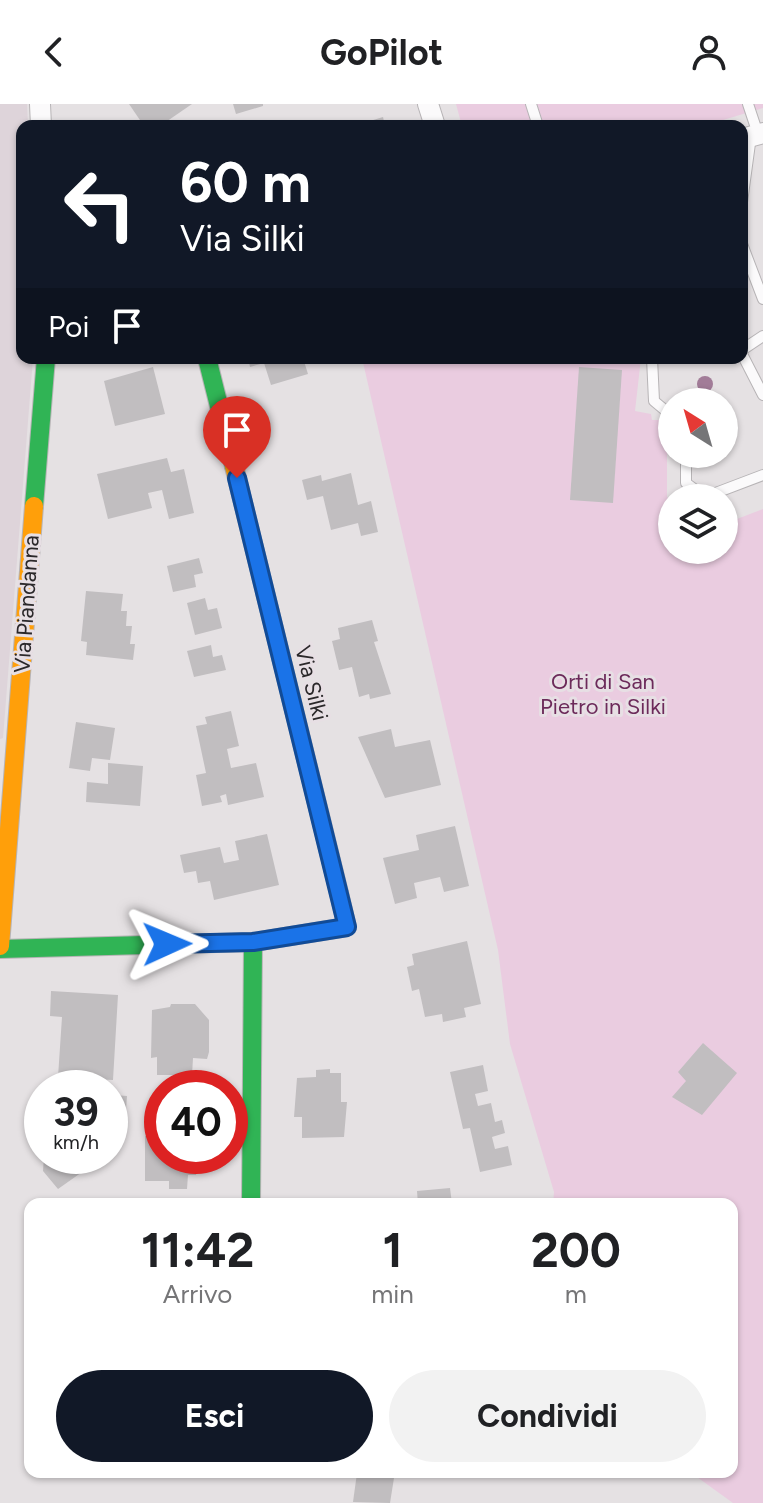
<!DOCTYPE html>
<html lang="it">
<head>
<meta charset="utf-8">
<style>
	:root { --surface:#fff; --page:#f2f2f2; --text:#202124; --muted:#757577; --accent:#111827 }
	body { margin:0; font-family:Figtree,sans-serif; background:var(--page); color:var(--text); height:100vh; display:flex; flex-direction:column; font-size:30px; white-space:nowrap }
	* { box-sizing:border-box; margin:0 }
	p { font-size:26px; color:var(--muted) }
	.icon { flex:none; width:44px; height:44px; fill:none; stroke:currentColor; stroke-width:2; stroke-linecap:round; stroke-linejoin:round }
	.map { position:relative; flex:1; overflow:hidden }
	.sheet { position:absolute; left:24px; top:1094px; width:714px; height:280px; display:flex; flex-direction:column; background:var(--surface); border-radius:16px; box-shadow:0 2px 6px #0004 }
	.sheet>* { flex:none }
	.hud { position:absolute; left:16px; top:16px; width:732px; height:244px; border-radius:16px; box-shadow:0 2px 6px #0004; background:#111827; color:#fff; overflow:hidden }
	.needle { width:52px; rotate:323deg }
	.fabs { position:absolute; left:658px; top:284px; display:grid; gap:16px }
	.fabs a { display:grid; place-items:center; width:80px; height:80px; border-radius:50%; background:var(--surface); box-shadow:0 2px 6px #0004; font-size:40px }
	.speed { position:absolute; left:24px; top:966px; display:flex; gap:16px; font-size:40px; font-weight:700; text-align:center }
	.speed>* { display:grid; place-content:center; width:104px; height:104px; border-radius:50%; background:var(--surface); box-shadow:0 2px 6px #0004; line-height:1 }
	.speed small { font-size:20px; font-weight:400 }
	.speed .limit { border:12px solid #d22; background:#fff; color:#111 }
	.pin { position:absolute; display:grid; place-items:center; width:68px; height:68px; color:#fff; margin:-82px -34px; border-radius:50% 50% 50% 0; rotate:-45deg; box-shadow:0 0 8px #0007 }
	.pin .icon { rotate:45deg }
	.me { position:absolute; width:88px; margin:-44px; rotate:89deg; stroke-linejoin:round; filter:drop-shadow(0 0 6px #0008) }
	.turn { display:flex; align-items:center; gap:28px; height:168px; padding:0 32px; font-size:36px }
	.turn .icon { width:104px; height:104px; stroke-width:2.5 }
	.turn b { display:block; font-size:56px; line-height:68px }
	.then { display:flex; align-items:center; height:76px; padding:0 32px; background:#0003; gap:16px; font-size:30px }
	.eta { display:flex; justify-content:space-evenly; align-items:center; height:136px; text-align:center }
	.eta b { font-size:48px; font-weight:700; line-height:56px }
	.primary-button { display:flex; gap:16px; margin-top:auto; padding:16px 32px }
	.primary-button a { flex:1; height:92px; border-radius:48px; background:var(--accent); color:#fff; font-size:32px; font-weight:700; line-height:92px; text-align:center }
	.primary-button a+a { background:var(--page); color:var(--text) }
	header { display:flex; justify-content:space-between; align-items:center; height:104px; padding:0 32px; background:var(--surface); font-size:36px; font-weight:700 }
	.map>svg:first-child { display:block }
	.built { fill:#ded4da }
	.green { fill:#eacce0 }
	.building { fill:#c1bec0 }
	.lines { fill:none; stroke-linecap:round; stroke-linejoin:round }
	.lane-casing { stroke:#b7b4b6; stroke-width:12 }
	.street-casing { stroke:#b7b4b6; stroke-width:22 }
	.fast-casing { stroke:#b7b4b6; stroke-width:20 }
	.slow-casing { stroke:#b7b4b6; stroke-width:20 }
	.lane { stroke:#fbfafb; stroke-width:10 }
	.street { stroke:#fbfafb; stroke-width:20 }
	.fast { stroke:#30b455; stroke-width:18 }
	.slow { stroke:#ff9f0a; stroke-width:18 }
	.tree { fill:#a27c98 }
	.route-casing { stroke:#114b97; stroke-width:20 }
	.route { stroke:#1a73e8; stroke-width:14 }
	.labels { text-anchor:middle; stroke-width:6; stroke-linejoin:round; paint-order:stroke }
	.street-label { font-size:22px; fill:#2b282a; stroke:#e7dfe4 }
	.park-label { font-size:22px; fill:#6c2a5a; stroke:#e7dfe4 }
</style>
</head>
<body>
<header><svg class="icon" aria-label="back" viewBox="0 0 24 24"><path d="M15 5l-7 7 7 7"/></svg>GoPilot<svg class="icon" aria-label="person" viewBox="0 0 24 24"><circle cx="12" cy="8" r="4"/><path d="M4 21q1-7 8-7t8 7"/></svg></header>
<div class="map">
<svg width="763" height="1399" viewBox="0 0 763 1399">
	<rect width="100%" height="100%" fill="#e5e1e3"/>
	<!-- built -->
	<path class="built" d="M0,0H27L28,22H22V254H33L3,634L0,635Z"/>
	<!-- green -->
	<g class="green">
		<path d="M456,0H763V4L703,22H462Z"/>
		<path d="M362,254H641L635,307L651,310L652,316H667V393L672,399V446H724V420L763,405V1399H733L690,1368H732V1100H553L554,1088L510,940L498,846Z"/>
	</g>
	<!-- building -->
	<g class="building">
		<path d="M129,0H192L160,22H144Z"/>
		<path d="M233,0H263V2L236,10Z"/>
		<path d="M383,13L385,22H357V21Z"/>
		<path d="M248,254H303L308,270L271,281L264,259L250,263Z"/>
		<path d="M153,263L165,310L115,322L104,277Z"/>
		<path d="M579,263L622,266L613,399L570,396Z"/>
		<path d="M167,354L171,368L184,365L194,409L169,415L162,386L148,389L152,404L108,415L97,370Z"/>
		<path d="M351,369L358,401L371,397L378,428L361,432L358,419L331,426L323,392L307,396L302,376L321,371L322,377Z"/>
		<path d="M199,454L203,469L194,471L196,483L173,488L167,462Z"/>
		<path d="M86,487L123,490L121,507H127L126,522H132L130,540H135L133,556L86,551L87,538L81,537Z"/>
		<path d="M205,494L208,506L217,504L222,524L195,531L187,499Z"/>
		<path d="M372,516L378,537L374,538L391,590L370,595L369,590L359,593L352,563L339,566L332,537L340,535L338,524Z"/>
		<path d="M211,541L213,553L222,551L226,566L194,573L187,547Z"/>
		<path d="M231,607L239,642L227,645L231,664L256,659L264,693L228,701L226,690L220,692L222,698L202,702L196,671L206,669L196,622L207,620L205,613Z"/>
		<path d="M76,618L115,624L110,656L92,654L90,667L69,664Z"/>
		<path d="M391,625L395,643L430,636L441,681L385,694L358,633Z"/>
		<path d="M108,659L143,662L140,702L86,698L87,678L108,680Z"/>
		<path d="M455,722L469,782L444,788L440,773L414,779L417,794L395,800L383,754L419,746L416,731Z"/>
		<path d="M267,730L279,781L214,796L210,777L198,779L196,767L184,769L180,751L220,743L224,759L239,756L235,737Z"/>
		<path d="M467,837L481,900L464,904L466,913L443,918L442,910L425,913L419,885L412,887L407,863L414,861L412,850Z"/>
		<path d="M51,887L118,891L113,976L58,973L62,913L50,912Z"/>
		<path d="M171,900H195L209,916V948L207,955L193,954L192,971H157V953L151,954L152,906L170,903Z"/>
		<path d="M703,939L737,969L702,1011L672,993L686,977L678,968Z"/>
		<path d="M483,961L488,987L475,990L478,1002L491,999L495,1018L502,1016L505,1029L492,1033L495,1045L508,1042L512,1061L480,1068L470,1024L463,1025L450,968Z"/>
		<path d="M330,965V969H341V998H347L344,1033L302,1034V1013H294L297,974L316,973V966Z"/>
		<path d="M114,991L127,992L126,1006H113Z"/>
		<path d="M145,1032H162V1052H199L196,1071H188L187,1085H169V1077H145Z"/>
		<path d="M44,1052H61L58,1057L68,1069L83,1058L78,1052H85L92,1061L58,1085L43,1067Z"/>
		<path d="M450,1084L452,1100H418L417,1087Z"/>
		<path d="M357,1369L394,1374L390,1399L353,1398Z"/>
	</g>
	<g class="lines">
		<defs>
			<g id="lane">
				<path d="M531,0L538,22"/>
				<path d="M748,0L758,30"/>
				<path d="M742,98L751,32"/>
				<path d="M742,140L763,195"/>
				<path d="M742,246L763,232"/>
				<path d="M742,250L763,291"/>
				<path d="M652,254L654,297L672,312"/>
				<path d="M686,350V379L705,393L763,371"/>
			</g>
			<g id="street">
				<path d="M40,0L41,22"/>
				<path d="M428,0L435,22"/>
				<path d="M742,35L763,29"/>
			</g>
			<g id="fast">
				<path d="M207,254L234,362"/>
				<path d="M34,402L46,254"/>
				<path d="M0,845L253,838L347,823L339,789"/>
				<path d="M251,1100L253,838"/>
			</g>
			<g id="slow">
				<path d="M234,362L339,789"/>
				<path d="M0,842L34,402"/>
			</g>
		</defs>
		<!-- lane casing -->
		<use href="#lane" class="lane-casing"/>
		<!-- street casing -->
		<use href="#street" class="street-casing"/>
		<!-- fast casing -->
		<use href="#fast" class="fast-casing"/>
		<!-- slow casing -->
		<use href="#slow" class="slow-casing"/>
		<!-- lane -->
		<use href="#lane" class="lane"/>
		<!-- street -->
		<use href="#street" class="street"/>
		<!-- fast -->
		<use href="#fast" class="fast"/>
		<!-- slow -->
		<use href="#slow" class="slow"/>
	</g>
	<!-- trees -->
	<circle class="tree" cx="705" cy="280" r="8"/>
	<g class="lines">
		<defs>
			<path id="route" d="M167,840L253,838L347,823L237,374"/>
		</defs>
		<!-- route casing -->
		<use href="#route" class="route-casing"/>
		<!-- route -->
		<use href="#route" class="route"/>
	</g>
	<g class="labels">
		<!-- street labels -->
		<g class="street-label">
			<text transform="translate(26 500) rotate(-86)" y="8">Via Piandanna</text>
			<text transform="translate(312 579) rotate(76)" y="8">Via Silki</text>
		</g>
		<!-- park labels -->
		<g class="park-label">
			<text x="603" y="585">Orti di San<tspan x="603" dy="25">Pietro in Silki</tspan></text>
		</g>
	</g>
</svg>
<div class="fabs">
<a><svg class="needle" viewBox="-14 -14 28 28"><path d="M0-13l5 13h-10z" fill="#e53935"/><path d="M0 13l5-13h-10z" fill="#757577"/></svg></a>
<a><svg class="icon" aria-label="layers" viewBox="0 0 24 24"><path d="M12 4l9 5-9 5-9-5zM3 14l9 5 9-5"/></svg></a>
</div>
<div class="speed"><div>39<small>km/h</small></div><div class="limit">40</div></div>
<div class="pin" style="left:237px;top:374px;background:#d93025"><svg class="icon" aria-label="arrive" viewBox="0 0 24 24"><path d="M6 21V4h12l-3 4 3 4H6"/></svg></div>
<svg class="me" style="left:167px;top:840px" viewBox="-20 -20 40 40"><path d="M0-17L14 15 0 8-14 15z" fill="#1a73e8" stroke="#fff" stroke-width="4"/></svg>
<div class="hud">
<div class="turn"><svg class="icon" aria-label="left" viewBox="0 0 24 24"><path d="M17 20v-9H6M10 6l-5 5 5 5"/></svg><div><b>60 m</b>Via Silki</div></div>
<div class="then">Poi<svg class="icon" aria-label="arrive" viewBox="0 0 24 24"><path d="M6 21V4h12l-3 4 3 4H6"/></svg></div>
</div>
<section class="sheet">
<div class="eta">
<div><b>11:42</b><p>Arrivo</p></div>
<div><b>1</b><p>min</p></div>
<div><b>200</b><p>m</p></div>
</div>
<div class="primary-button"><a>Esci</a><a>Condividi</a></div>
</section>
</div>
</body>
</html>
